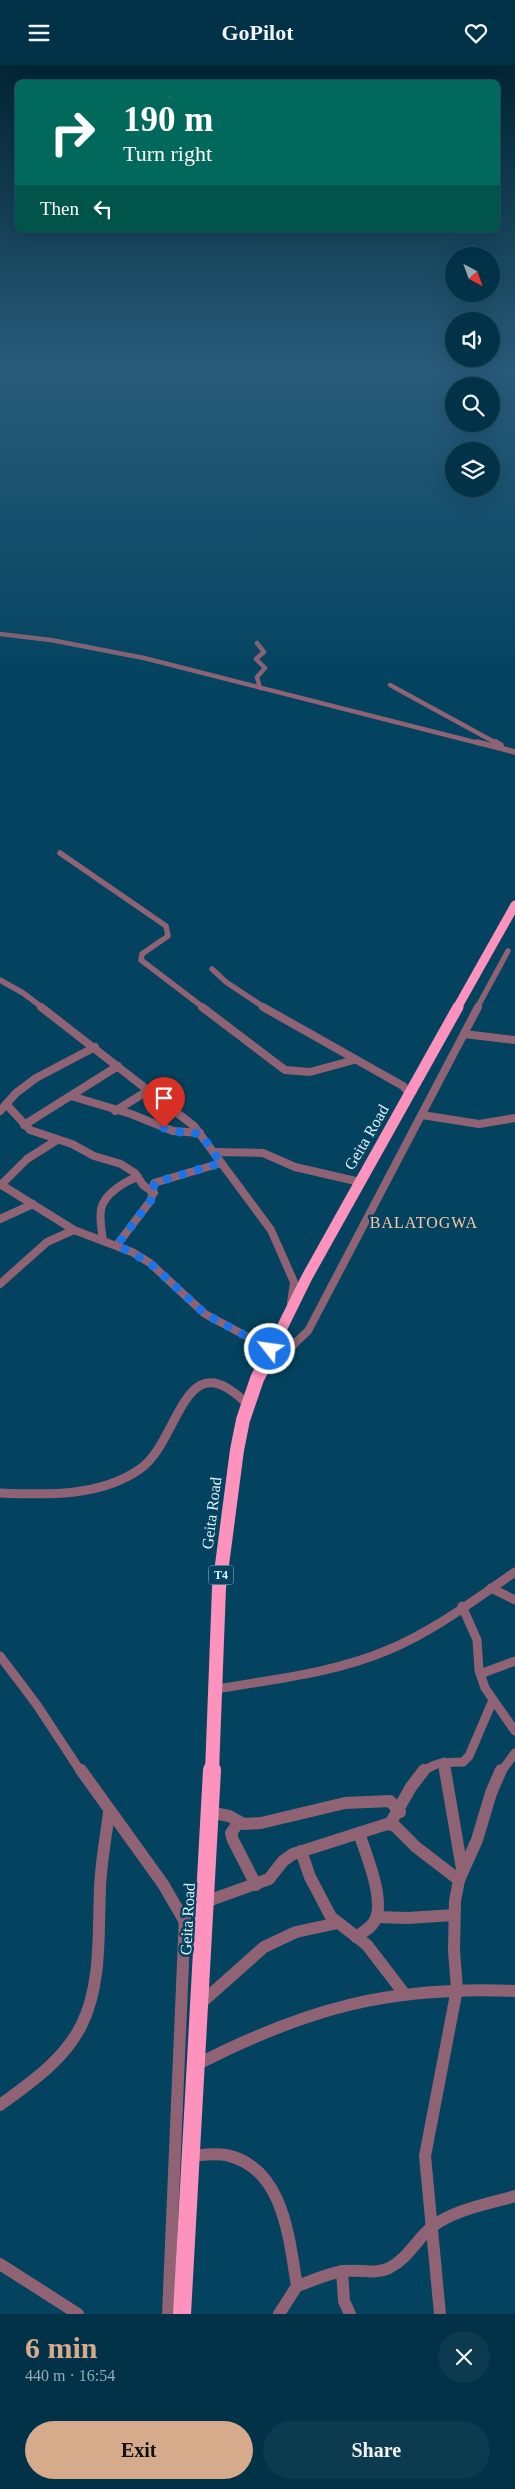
<!DOCTYPE html>
<html lang="en">
<head>
<meta charset="utf-8">
<style>
	:root { --surface:#023247; --page:#0c3a4e; --text:#f1f3f6; --muted:#96aab4; --line:#234d60; --accent:#d6ab8b }
	body { margin:0; font-family:"Times New Roman",serif; background:var(--page); color:var(--text); height:100vh; display:flex; flex-direction:column; font-size:19px; white-space:nowrap }
	* { box-sizing:border-box; margin:0 }
	p { font-size:16px; color:var(--muted) }
	.icon { flex:none; width:28px; height:28px; fill:none; stroke:currentColor; stroke-width:2; stroke-linecap:round; stroke-linejoin:round }
	.map { position:relative; height:2249px; overflow:hidden }
	.sheet { display:flex; flex-direction:column; background:var(--surface); flex:1 }
	.sheet>* { flex:none }
	.guide { position:absolute; left:15px; top:15px; width:485px; height:152px; border-radius:8px; box-shadow:0 5px 20px #0002,0 0 0 1px var(--line); background:#00695c; color:#fff; overflow:hidden }
	.needle { width:32px; rotate:139deg }
	.buttons { position:absolute; left:445px; top:182px; display:grid; gap:10px }
	.buttons a { display:grid; place-items:center; width:55px; height:55px; border-radius:50%; background:var(--surface); box-shadow:0 5px 20px #0002,0 0 0 1px var(--line); font-size:25px }
	.pin { position:absolute; display:grid; place-items:center; width:42px; height:42px; color:#fff; margin:-51px -21px; border-radius:50% 50% 50% 0; rotate:-45deg; box-shadow:0 0 5px #0007 }
	.pin .icon { rotate:45deg }
	.me { position:absolute; width:55px; margin:-28px; rotate:300deg; stroke-linejoin:round; filter:drop-shadow(0 0 4px #0008) }
	.turn { display:flex; align-items:center; gap:18px; height:105px; padding:0 25px; font-size:22px }
	.turn .icon { width:65px; height:65px; stroke-width:2.5 }
	.turn b { display:block; font-size:35px; line-height:42px }
	.then { display:flex; align-items:center; height:48px; padding:0 25px; background:#0003; gap:10px; font-size:19px }
	.round { display:grid; place-items:center; flex:none; width:52px; height:52px; border-radius:26px; background:var(--page) }
	.head { display:flex; align-items:center; justify-content:space-between; height:85px; padding:0 25px }
	h1 { font-size:30px; font-weight:700; line-height:38px; color:var(--accent) }
	.button { display:flex; gap:10px; margin-top:auto; padding:10px 25px }
	.button a { flex:1; height:58px; border-radius:30px; background:var(--accent); color:#111; font-size:20px; font-weight:700; line-height:58px; text-align:center }
	.button a+a { background:var(--page); color:var(--text) }
	header { display:flex; justify-content:space-between; align-items:center; height:65px; padding:0 25px; background:var(--surface); font-size:22px; font-weight:700 }
	.map>svg:first-child { display:block }
	.lines { fill:none; stroke-linecap:round; stroke-linejoin:round }
	.minor-far4 { stroke:#8f6373; stroke-width:4.5 }
	.minor-far3 { stroke:#8f6373; stroke-width:5.5 }
	.minor-far2 { stroke:#8f6373; stroke-width:8 }
	.minor-far1 { stroke:#8f6373; stroke-width:9 }
	.minor { stroke:#8f6373; stroke-width:12 }
	.highway-far3 { stroke:#fd92bc; stroke-width:9 }
	.highway-far2 { stroke:#fd92bc; stroke-width:11 }
	.highway-far1 { stroke:#fd92bc; stroke-width:14 }
	.highway { stroke:#fd92bc; stroke-width:18 }
	.route { stroke:#1a73e8; stroke-width:9; stroke-dasharray:0 16.2 }
	.labels { text-anchor:middle; stroke-width:5; stroke-linejoin:round; paint-order:stroke }
	.shield { fill:#03435f; stroke:#9fbece; stroke-width:1 }
	.shield-label { font-size:12px; font-weight:bold; fill:#e2f3fe }
	.near-street-label { font-size:16px; fill:#e2f3fe; stroke:#03435f }
	.quarter-label { font-size:16px; letter-spacing:1px; fill:#fec8a2; stroke:#03435f }
</style>
</head>
<body>
<header><svg class="icon" aria-label="menu" viewBox="0 0 24 24"><path d="M4 6h16M4 12h16M4 18h16"/></svg>GoPilot<svg class="icon" aria-label="heart" viewBox="0 0 24 24"><path d="M12 20l-8-8c-3-5 5-10 8-4 3-6 11-1 8 4z"/></svg></header>
<div class="map">
<svg width="515" height="2249" viewBox="0 0 515 2249">
	<rect width="100%" height="100%" fill="#03435f"/>
	<g class="lines">
		<!-- minor-far4 -->
		<g class="minor-far4">
			<path d="M0,569L51,575L144,593L482,679"/>
			<path d="M257,578L264,587L256,594L265,603L257,612L260,623"/>
			<path d="M390,620L498,679"/>
		</g>
		<!-- minor-far3 -->
		<g class="minor-far3">
			<path d="M477,677L515,687"/>
			<path d="M496,677L501,680"/>
			<path d="M60,788L166,861L168,871L142,889L141,895L204,943"/>
			<path d="M212,904L226,917L265,943"/>
			<path d="M0,915L23,928L43,943"/>
			<path d="M477,943L508,886"/>
		</g>
		<!-- minor-far2 -->
		<g class="minor-far2">
			<path d="M41,942L194,1061L271,1165L294,1217L291,1238"/>
			<path d="M202,942L285,1005L310,1007L354,995"/>
			<path d="M263,942L403,1021L410,1029"/>
			<path d="M464,969L515,975"/>
			<path d="M71,1031L131,1049L173,1066L200,1068"/>
			<path d="M6,1039L30,1065L72,1079L94,1091L121,1099L135,1108L143,1120L154,1128"/>
			<path d="M0,1046L16,1028L36,1013L95,982"/>
			<path d="M115,1046L149,1025"/>
			<path d="M422,1050L479,1059L515,1053"/>
			<path d="M24,1060L118,1001"/>
			<path d="M214,1087L263,1088L295,1102L360,1117"/>
			<path d="M0,1119L74,1165L132,1187L150,1198L205,1249L261,1279"/>
			<path d="M1,1120L27,1094L57,1075"/>
			<path d="M0,1154L33,1139"/>
			<path d="M103,1176C100,1152 95,1139 117,1123C124,1118 130,1114 138,1112"/>
			<path d="M117,1180L151,1135L154,1118L221,1098"/>
			<path d="M0,1219L47,1177L74,1165"/>
			<path d="M294,1279L308,1266L478,942"/>
		</g>
		<!-- minor-far1 -->
		<g class="minor-far1">
			<path d="M259,1278L270,1284"/>
			<path d="M265,1306L295,1278"/>
			<path d="M0,1428C47,1430 100,1432 140,1404C181,1375 183,1273 248,1340"/>
			<path d="M491,1523L515,1535"/>
			<path d="M462,1541L477,1575L479,1605L485,1623L515,1666"/>
			<path d="M0,1591L37,1640L81,1707"/>
			<path d="M480,1609L515,1596"/>
			<path d="M217,1624C274,1614 334,1608 388,1585C434,1566 474,1535 515,1507"/>
			<path d="M444,1697L445,1707"/>
			<path d="M423,1707C436,1696 447,1698 463,1697L469,1691L493,1635"/>
			<path d="M501,1707L515,1688"/>
		</g>
		<!-- minor -->
		<g class="minor">
			<path d="M81,1705L163,1819L198,1879"/>
			<path d="M445,1705L462,1804"/>
			<path d="M209,1747L229,1751L244,1759L261,1758L345,1738L390,1736L400,1747"/>
			<path d="M239,1757L231,1768L233,1775L256,1820"/>
			<path d="M390,1759L411,1722L424,1705"/>
			<path d="M301,1786L310,1812L331,1852L367,1880L403,1927"/>
			<path d="M205,1837L269,1814L283,1796L293,1789L387,1759L395,1761L416,1782L459,1815"/>
			<path d="M377,1852L408,1853L454,1850"/>
			<path d="M356,1872C363,1867 373,1862 376,1853C384,1832 366,1789 359,1768"/>
			<path d="M201,1938L264,1882L296,1867L338,1858"/>
			<path d="M196,2000C307,1943 389,1921 515,1926"/>
			<path d="M0,2040C30,2018 64,1995 81,1961C102,1920 98,1867 100,1823C101,1797 106,1772 109,1747"/>
			<path d="M191,2091C202,2090 214,2088 226,2090C284,2102 289,2174 297,2221L279,2249"/>
			<path d="M0,2199L78,2249"/>
			<path d="M342,2206L344,2236L350,2249"/>
			<path d="M297,2221C312,2216 328,2208 344,2206C359,2204 375,2210 389,2203C409,2193 417,2173 433,2161C456,2144 488,2139 515,2131"/>
			<path d="M168,2249L185,1851"/>
			<path d="M440,2249L425,2091L457,1924L454,1886L455,1836L459,1815L477,1775L491,1728L501,1705"/>
		</g>
		<!-- highway-far3 -->
		<path class="highway-far3" d="M457,943L515,840"/>
		<!-- highway-far2 -->
		<path class="highway-far2" d="M274,1279L307,1212L458,942"/>
		<!-- highway-far1 -->
		<path class="highway-far1" d="M212,1707L219,1523L237,1385L243,1355L257,1314L275,1278"/>
		<!-- highway -->
		<path class="highway" d="M182,2249L212,1705"/>
	</g>
	<!-- sky -->
	<linearGradient id="sky" x2="0" y2="1"><stop stop-color="#022534"/><stop offset="0.49" stop-color="#285b7a"/><stop offset="1" stop-color="#285b7a" stop-opacity="0"/></linearGradient>
	<rect width="515" height="621" fill="url(#sky)"/>
	<g class="lines">
		<!-- route -->
		<path class="route" d="M164,1063L187,1069L200,1068L221,1098L154,1118V1130L151,1135L117,1180L150,1198L205,1249L270,1284"/>
	</g>
	<g class="labels">
		<!-- shield labels -->
		<rect class="shield" x="208.5" y="1500.5" width="25" height="19" rx="4"/>
		<g class="shield-label">
			<text x="221" y="1514">T4</text>
		</g>
		<!-- near-street labels -->
		<g class="near-street-label">
			<text transform="translate(366 1072) rotate(-60)" y="6">Geita Road</text>
			<text transform="translate(211 1448) rotate(-83)" y="6">Geita Road</text>
			<text transform="translate(187 1854) rotate(-87)" y="6">Geita Road</text>
		</g>
		<!-- quarter labels -->
		<g class="quarter-label">
			<text x="424" y="1163">BALATOGWA</text>
		</g>
	</g>
</svg>
<div class="buttons">
<a><svg class="needle" viewBox="-14 -14 28 28"><path d="M0-13l5 13h-10z" fill="#e53935"/><path d="M0 13l5-13h-10z" fill="#96aab4"/></svg></a>
<a><svg class="icon" aria-label="sound" viewBox="0 0 24 24"><path d="M4 9h4l5-4v14l-5-4H4zM17 9q2 3 0 6"/></svg></a>
<a><svg class="icon" aria-label="search" viewBox="0 0 24 24"><circle cx="10" cy="10" r="6"/><path d="M15 15l6 6"/></svg></a>
<a><svg class="icon" aria-label="layers" viewBox="0 0 24 24"><path d="M12 4l9 5-9 5-9-5zM3 14l9 5 9-5"/></svg></a>
</div>
<div class="pin" style="left:164px;top:1063px;background:#d93025"><svg class="icon" aria-label="arrive" viewBox="0 0 24 24"><path d="M6 21V4h12l-3 4 3 4H6"/></svg></div>
<svg class="me" style="left:270px;top:1284px" viewBox="-20 -20 40 40"><circle r="17" fill="#1a73e8" stroke="#fff" stroke-width="3"/><path d="M0-11L8 9 0 5-8 9z" fill="#fff"/></svg>
<div class="guide">
<div class="turn"><svg class="icon" aria-label="right" viewBox="0 0 24 24"><path d="M7 20v-9h11M14 6l5 5-5 5"/></svg><div><b>190 m</b>Turn right</div></div>
<div class="then">Then<svg class="icon" aria-label="left" viewBox="0 0 24 24"><path d="M17 20v-9H6M10 6l-5 5 5 5"/></svg></div>
</div>
</div>
<section class="sheet">
<div class="head"><div><h1>6 min</h1><p>440 m · 16:54</p></div><a class="round"><svg class="icon" aria-label="close" viewBox="0 0 24 24"><path d="M6 6l12 12M18 6L6 18"/></svg></a></div>
<div class="button"><a>Exit</a><a>Share</a></div>
</section>
</body>
</html>
